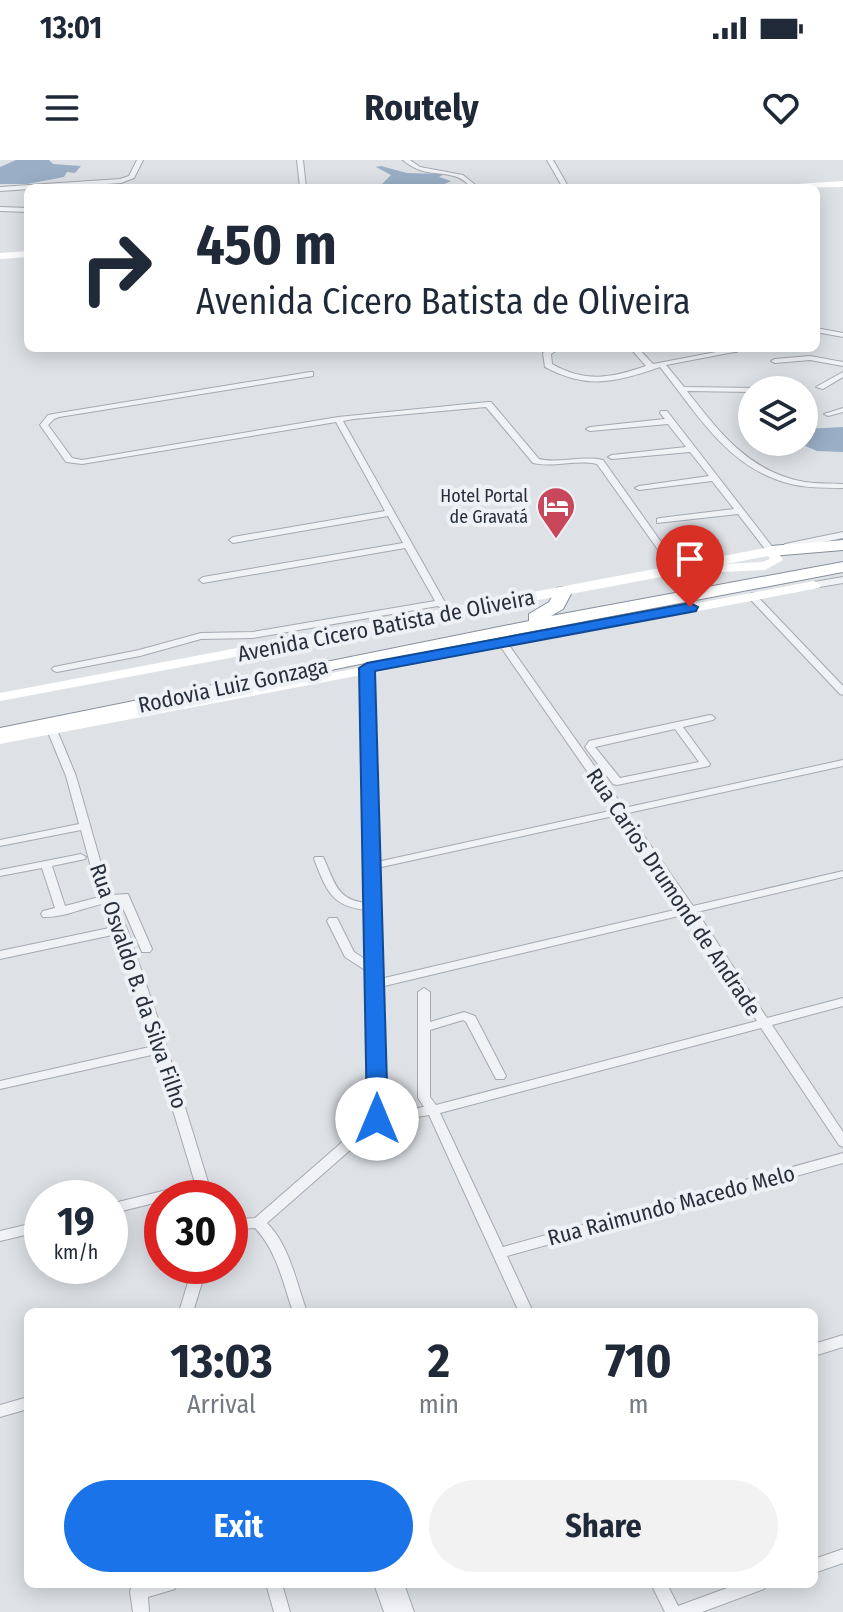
<!DOCTYPE html>
<html lang="en">
<head>
<meta charset="utf-8">
<style>
	:root { --surface:#fff; --page:#f2f2f3; --text:#1f2937; --muted:#747a83; --accent:#1a73e8 }
	body { margin:0; font-family:"Fira Sans Condensed",sans-serif; background:var(--page); color:var(--text); height:100vh; display:flex; flex-direction:column; font-size:30px; white-space:nowrap }
	* { box-sizing:border-box; margin:0 }
	p { font-size:26px; color:var(--muted) }
	.icon { flex:none; width:44px; height:44px; fill:none; stroke:currentColor; stroke-width:2; stroke-linecap:round; stroke-linejoin:round }
	.map { position:relative; flex:1; overflow:hidden }
	.side { position:absolute; left:24px; top:1148px; width:794px; height:280px; display:flex; flex-direction:column; background:var(--surface); border-radius:12px; box-shadow:0 4px 20px #0003 }
	.side>* { flex:none }
	.banner { position:absolute; left:24px; top:24px; width:796px; height:168px; border-radius:12px; box-shadow:0 4px 20px #0003; background:#fff; color:var(--text); overflow:hidden }
	.fabs { position:absolute; left:738px; top:216px; display:grid; gap:16px }
	.fabs a { display:grid; place-items:center; width:80px; height:80px; border-radius:50%; background:var(--surface); box-shadow:0 4px 20px #0003; font-size:40px }
	.speed { position:absolute; left:24px; top:1020px; display:flex; gap:16px; font-size:40px; font-weight:700; text-align:center }
	.speed>* { display:grid; place-content:center; width:104px; height:104px; border-radius:50%; background:var(--surface); box-shadow:0 4px 20px #0003; line-height:1 }
	.speed small { font-size:20px; font-weight:400 }
	.speed .limit { border:12px solid #d22; background:#fff; color:#111 }
	.pin { position:absolute; display:grid; place-items:center; width:68px; height:68px; color:#fff; margin:-82px -34px; border-radius:50% 50% 50% 0; rotate:-45deg; box-shadow:0 0 8px #0007 }
	.pin .icon { rotate:45deg }
	.me { position:absolute; width:88px; margin:-44px; rotate:0deg; stroke-linejoin:round; filter:drop-shadow(0 0 6px #0008) }
	.turn { display:flex; align-items:center; gap:28px; height:168px; padding:0 40px; font-size:36px }
	.turn .icon { width:104px; height:104px; stroke-width:2.5 }
	.turn b { display:block; font-size:56px; line-height:68px }
	.eta { display:flex; justify-content:space-evenly; align-items:center; height:136px; text-align:center }
	.eta b { font-size:48px; font-weight:700; line-height:56px }
	.button { display:flex; gap:16px; margin-top:auto; padding:16px 40px }
	.button a { flex:1; height:92px; border-radius:48px; background:var(--accent); color:#fff; font-size:32px; font-weight:700; line-height:92px; text-align:center }
	.button a+a { background:var(--page); color:var(--text) }
	.status { display:flex; justify-content:space-between; align-items:center; height:56px; padding:0 40px; background:var(--surface); direction:ltr }
	.status svg { height:22px; fill:currentColor }
	header { display:flex; justify-content:space-between; align-items:center; height:104px; padding:0 40px; background:var(--surface); font-size:36px; font-weight:700 }
	.map>svg:first-child { display:block }
	.water { fill:#9aafc6 }
	.lines { fill:none; stroke-linecap:round; stroke-linejoin:round }
	.street-casing { stroke:#a4a9b1; stroke-width:2 }
	.highway-casing { stroke:#868f9d; stroke-width:2 }
	.street { fill:#f1f2f6; fill-rule:evenodd }
	.secondary { fill:#fff; fill-rule:evenodd }
	.highway { fill:#fff; fill-rule:evenodd }
	.route { fill:#1a73e8; stroke:#114b97; stroke-width:2 }
	.labels { text-anchor:middle; stroke-width:8; stroke-linejoin:round; paint-order:stroke }
	.far-poi-label { font-size:18px; fill:#28303d; stroke:#eef1f5; text-anchor:end }
	.street-label { font-size:22px; fill:#28303d; stroke:#eef1f5 }
</style>
</head>
<body>
<div class="status"><b>13:01</b><svg viewBox="0 0 49 12"><path d="M0 12V9h3v3zM5 12V6h3v6zM10 12V3h3v9zM15 12V0h3v12zM26 1h20v11H26zM47 4h2v5h-2z"/></svg></div>
<header><svg class="icon" aria-label="menu" viewBox="0 0 24 24"><path d="M4 6h16M4 12h16M4 18h16"/></svg>Routely<svg class="icon" aria-label="heart" viewBox="0 0 24 24"><path d="M12 20l-8-8c-3-5 5-10 8-4 3-6 11-1 8 4z"/></svg></header>
<div class="map">
<svg width="843" height="1452" viewBox="0 0 843 1452">
	<rect width="100%" height="100%" fill="#dee2e7"/>
	<!-- water -->
	<g class="water">
		<path d="M16,0H49L53,4L81,6L75,13L67,12L64,17L27,24H0V7Z"/>
		<path d="M381,6L407,13L444,14L439,17L451,21C435,30 398,34 382,24L391,15L376,7Z"/>
		<path d="M843,267V292L817,291L796,282H804V269Z"/>
	</g>
	<g class="lines">
		<defs>
			<g id="street">
				<path d="M137,0H143L134,18L121,23L0,31V27L120,19L129,16Z"/>
				<path d="M297,0H303L306,28H300Z"/>
				<path d="M403,0H410L420,7L463,15L479,28C469,28 466,20 457,17C435,10 423,17 403,0Z"/>
				<path d="M547,0H553L569,28H563Z"/>
				<path d="M0,47L28,48V52L0,51Z"/>
				<path d="M816,168L843,173V177L816,172Z"/>
				<path d="M551,188H560L551,194L552,204C586,223 611,218 646,206L630,188H638L653,204L737,188V192H734L666,205L684,227L757,228L758,230H752V232L687,231C720,273 749,312 805,322C817,324 830,323 843,324V328C820,328 797,328 775,319C723,300 693,248 660,207C617,222 587,230 545,207L543,193Z"/>
				<path d="M810,196L843,202V206L810,200L775,203L771,201L775,199Z"/>
				<path d="M310,212H313V216L59,257L54,259L48,265L72,298L82,300L338,257L488,242H491L539,299C560,304 581,295 603,300L681,410L677,413L674,412L597,304C575,299 555,308 533,303L486,247L353,259L343,261L447,446L445,448L442,449L438,446L253,478L201,479L140,496L57,512L54,511L52,509L54,507L139,490L201,473L253,472L435,441L405,388L203,423L199,420L203,417L403,383L388,356L233,383L229,380L233,377L385,351L336,262L82,304L66,302L40,265L48,255L59,253Z"/>
				<path d="M843,212V217L823,229L816,227Z"/>
				<path d="M843,248V252L828,256L824,254Z"/>
				<path d="M661,251H667L774,389V393H768L738,354L657,363V359L660,358L734,349L712,321L639,330L635,328L639,326L709,316L690,292L612,299L608,297L612,295L686,287L668,264L590,271L586,269L590,267L665,259L660,253Z"/>
				<path d="M843,372V378L785,390L781,387L785,384Z"/>
				<path d="M843,417V423L814,428L810,425L814,422Z"/>
				<path d="M752,433L755,434L843,526V535L840,534L749,438L747,436Z"/>
				<path d="M503,480L506,481L624,648L843,600V606L628,653L693,746L843,711V717L697,752L767,858L843,838V846L772,865L843,972V987L839,985L761,868L440,953L503,1087L843,993V1003L507,1096L533,1152H519L429,955L381,963L267,1063C290,1086 296,1122 307,1152H293C283,1123 277,1091 255,1068L230,1070V1060L255,1058L371,957L368,812L345,797L327,761L329,758H337L354,792L368,801L367,750C331,747 326,729 314,699L315,697H323C335,721 335,740 367,743L362,508L367,505L372,508L377,702L614,650L498,483ZM618,655L683,748L380,819L378,750L380,747L378,744L377,708ZM687,754L757,861L436,945L430,937V870L463,860L466,862L496,919H504L506,916L475,856L464,852L430,862V832L424,828L418,832V938L424,947L383,953L380,827Z"/>
				<path d="M710,555L713,556L715,558L713,560L683,567L710,604L709,606L617,625L613,624L585,587L589,581ZM675,569L699,602L620,618L595,587Z"/>
				<path d="M52,567L57,570L76,616L110,735L128,734L152,789L150,792H142L120,741H112L127,769L157,856L208,1022L211,1026L213,1038H199L198,1032L175,1038H162V1041L110,1054V1044L195,1023L156,894L0,929V921L154,886L117,774L0,799V791L114,767L102,744C83,748 62,758 43,757L41,754L43,751L55,748L42,708L0,716V710L81,694L86,697L85,699L52,706L65,746L99,737L81,670L0,686V680L79,664L66,616L47,570Z"/>
				<path d="M42,1061V1071L0,1081V1071Z"/>
				<path d="M193,1106H207L193,1152H179Z"/>
				<path d="M843,1175V1187L814,1196V1184Z"/>
				<path d="M28,1237V1249L0,1257V1245Z"/>
				<path d="M843,1389V1403L814,1413V1399Z"/>
				<path d="M132,1424H177L175,1429L148,1437L149,1452H133L130,1432Z"/>
				<path d="M266,1424H282L290,1452H274Z"/>
				<path d="M374,1424H404L414,1452H384Z"/>
				<path d="M651,1424H667L678,1446L738,1424H766L764,1429L702,1452H665Z"/>
			</g>
			<g id="highway">
				<path d="M843,380V390L771,396L762,391L771,386Z"/>
				<path d="M843,402V412L355,505L0,580V568L529,461V454L549,442L557,428L563,427L572,432L563,449L551,456Z"/>
			</g>
		</defs>
		<!-- street casing -->
		<use href="#street" class="street-casing"/>
		<!-- highway casing -->
		<use href="#highway" class="highway-casing"/>
		<!-- street -->
		<use href="#street" class="street"/>
		<!-- secondary -->
		<g class="secondary">
			<path d="M843,21V27L776,28L781,25Z"/>
			<path d="M28,91V97L0,99V93Z"/>
			<path d="M771,387L775,388L783,400L765,410L677,414L0,541V533ZM768,396L770,399L762,402L726,404Z"/>
			<path d="M814,421L821,425L819,428L0,584V576Z"/>
		</g>
		<!-- highway -->
		<use href="#highway" class="highway"/>
	</g>
	<!-- route -->
	<path class="route" d="M690,443L698,447L696,451L375,511L388,959L385,964H370L367,959L359,508L367,503Z"/>
	<!-- icons -->
	<defs>
		<symbol id="hotel-pin" viewBox="-11 -11 22 30"><path d="M0 17L-7.5 6A9.5 9.5 0 1 1 7.5 6Z" fill="#c8475a" stroke="#eef1f5"/><path d="M-6-4.5h1.5V1H6V5H4.5V3h-9V5H-6ZM-4 0a1.8 1.8 0 1 1 3.6 0ZM.5 0V-2.5h3Q6-2.5 6 0Z" fill="#fff"/></symbol>
	</defs>
	<g fill-rule="evenodd">
		<use href="#hotel-pin" x="534" y="324" width="44" height="60"/>
	</g>
	<g class="labels">
		<!-- far-poi labels -->
		<g class="far-poi-label">
			<text x="528" y="342">Hotel Portal<tspan x="528" dy="21">de Gravatá</tspan></text>
		</g>
		<!-- street labels -->
		<g class="street-label">
			<text transform="translate(386 465) rotate(-11)" y="8">Avenida Cicero Batista de Oliveira</text>
			<text transform="translate(233 525) rotate(-12)" y="8">Rodovia Luiz Gonzaga</text>
			<text transform="translate(674 732) rotate(56)" y="8">Rua Carios Drumond de Andrade</text>
			<text transform="translate(139 826) rotate(71)" y="8">Rua Osvaldo B. da Silva Filho</text>
			<text transform="translate(671 1045) rotate(-15)" y="8">Rua Raimundo Macedo Melo</text>
		</g>
	</g>
</svg>
<div class="fabs">
<a><svg class="icon" aria-label="layers" viewBox="0 0 24 24"><path d="M12 4l9 5-9 5-9-5zM3 14l9 5 9-5"/></svg></a>
</div>
<div class="speed"><div>19<small>km/h</small></div><div class="limit">30</div></div>
<div class="pin" style="left:690px;top:447px;background:#d93025"><svg class="icon" aria-label="arrive" viewBox="0 0 24 24"><path d="M6 21V4h12l-3 4 3 4H6"/></svg></div>
<svg class="me" style="left:377px;top:959px" viewBox="-20 -20 40 40"><circle r="19" fill="#fff"/><path d="M0-13L10 11 0 6-10 11z" fill="#1a73e8"/></svg>
<div class="banner">
<div class="turn"><svg class="icon" aria-label="right" viewBox="0 0 24 24"><path d="M7 20v-9h11M14 6l5 5-5 5"/></svg><div><b>450 m</b>Avenida Cicero Batista de Oliveira</div></div>
</div>
<section class="side">
<div class="eta">
<div><b>13:03</b><p>Arrival</p></div>
<div><b>2</b><p>min</p></div>
<div><b>710</b><p>m</p></div>
</div>
<div class="button"><a>Exit</a><a>Share</a></div>
</section>
</div>
</body>
</html>
